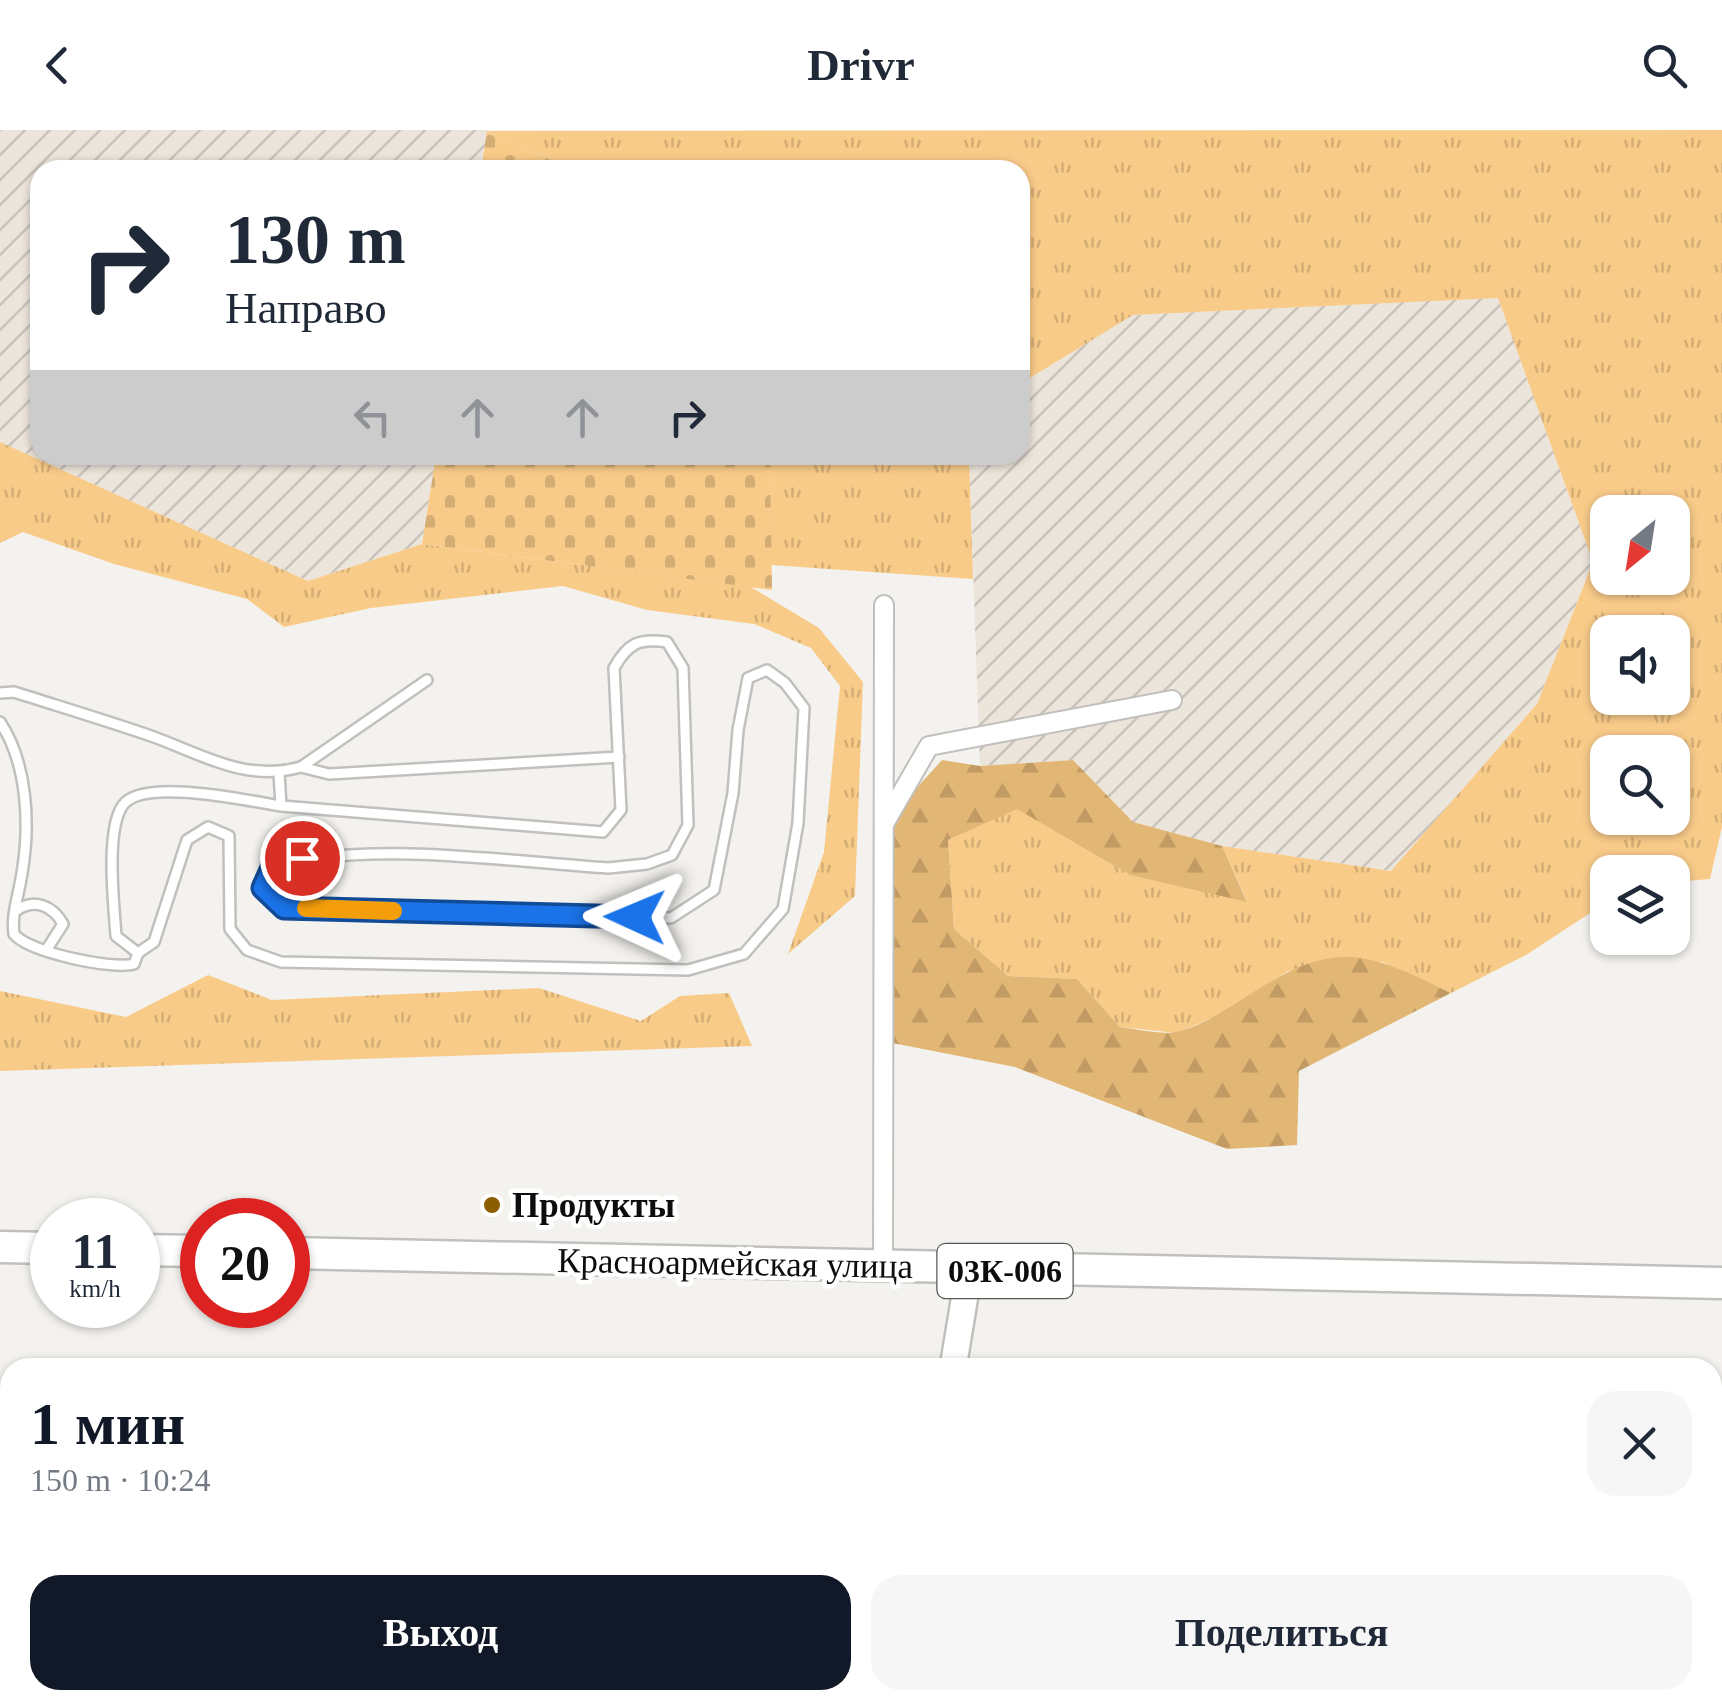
<!DOCTYPE html>
<html lang="ru">
<head>
<meta charset="utf-8">
<style>
	:root { --surface:#fff; --page:#f6f6f7; --text:#1f2937; --muted:#747a83; --accent:#111827 }
	body { margin:0; font-family:"Times New Roman",serif; background:var(--page); color:var(--text); height:100vh; display:flex; flex-direction:column; font-size:38px; white-space:nowrap }
	* { box-sizing:border-box; margin:0 }
	p { font-size:32px; color:var(--muted) }
	.icon { flex:none; width:55px; height:55px; fill:none; stroke:currentColor; stroke-width:2; stroke-linecap:round; stroke-linejoin:round }
	.map { position:relative; flex:1; overflow:hidden }
	.panel { position:absolute; left:0px; top:1228px; width:1722px; height:352px; display:flex; flex-direction:column; background:var(--surface); border-radius:30px 30px 0 0; box-shadow:0 2px 8px #0004 }
	.panel>* { flex:none }
	.guide { position:absolute; left:30px; top:30px; width:1000px; height:305px; border-radius:30px; box-shadow:0 2px 8px #0004; background:#fff; color:var(--text); overflow:hidden }
	.needle { width:65px; rotate:210deg }
	.tools { position:absolute; left:1590px; top:365px; display:grid; gap:20px }
	.tools a { display:grid; place-items:center; width:100px; height:100px; border-radius:20px; background:var(--surface); box-shadow:0 2px 8px #0004; font-size:50px }
	.speed { position:absolute; left:30px; top:1068px; display:flex; gap:20px; font-size:50px; font-weight:700; text-align:center }
	.speed>* { display:grid; place-content:center; width:130px; height:130px; border-radius:50%; background:var(--surface); box-shadow:0 2px 8px #0004; line-height:1 }
	.speed small { font-size:25px; font-weight:400 }
	.speed .limit { border:15px solid #d22; background:#fff; color:#111 }
	.pin { position:absolute; display:grid; place-items:center; width:85px; height:85px; color:#fff; margin:-42px; border:5px solid #fff; border-radius:50%; box-shadow:0 2px 10px #0007 }
	.me { position:absolute; width:110px; margin:-55px; rotate:271deg; stroke-linejoin:round; filter:drop-shadow(0 0 8px #0008) }
	.turn { display:flex; align-items:center; gap:35px; height:210px; padding:0 30px; font-size:45px }
	.turn .icon { width:130px; height:130px; stroke-width:2.5 }
	.turn b { display:block; font-size:70px; line-height:85px }
	.lanes { display:flex; align-items:center; height:95px; padding:0 30px; background:#0003; justify-content:center; gap:50px; direction:ltr }
	.lanes .off { opacity:.35 }
	.round { display:grid; place-items:center; flex:none; width:105px; height:105px; border-radius:30px; background:var(--page) }
	.overview { display:flex; align-items:center; justify-content:space-between; height:170px; padding:0 30px }
	h1 { font-size:60px; font-weight:800; line-height:75px; color:var(--accent) }
	.action { display:flex; gap:20px; margin-top:auto; padding:20px 30px }
	.action a { flex:1; height:115px; border-radius:30px; background:var(--accent); color:#fff; font-size:40px; font-weight:800; line-height:115px; text-align:center }
	.action a+a { background:var(--page); color:var(--text) }
	header { display:flex; justify-content:space-between; align-items:center; height:130px; padding:0 30px; background:var(--surface); font-size:45px; font-weight:800 }
	.map>svg:first-child { display:block }
	.industrial { fill:url(#industrial-furrows) }
	.grass { fill:url(#grass-tufts); fill-rule:evenodd }
	.forest { fill:url(#forest-firs) }
	.cemetery { fill:url(#cemetery-stones) }
	.lines { fill:none; stroke-linecap:round; stroke-linejoin:round }
	.lane-casing { stroke:#c2c0bd; stroke-width:14 }
	.street-casing { stroke:#c2c0bd; stroke-width:22 }
	.secondary-casing { stroke:#c2c0bd; stroke-width:30 }
	.primary-casing { stroke:#c2c0bd; stroke-width:35 }
	.lane { stroke:#fff; stroke-width:9 }
	.street { stroke:#fff; stroke-width:18 }
	.secondary { stroke:#fff; stroke-width:25 }
	.primary { stroke:#fff; stroke-width:30 }
	.route-casing { stroke:#114b97; stroke-width:25 }
	.route { stroke:#1a73e8; stroke-width:18 }
	.slow { stroke:#f59e0b; stroke-width:18 }
	.poi-dot { fill:#8b5e01; stroke:#fff; stroke-width:4 }
	.labels { text-anchor:middle; stroke-width:9; stroke-linejoin:round; paint-order:stroke }
	.shield { fill:#fff; stroke:#565655; stroke-width:2.5 }
	.shield-label { font-size:32px; font-weight:bold; fill:#0e0d0c }
	.poi-label { font-size:35px; font-weight:bold; fill:#0e0d0c; stroke:#fff; text-anchor:start }
	.street-label { font-size:35px; fill:#0e0d0c; stroke:#fff }
</style>
</head>
<body>
<header><svg class="icon" aria-label="back" viewBox="0 0 24 24"><path d="M15 5l-7 7 7 7"/></svg>Drivr<svg class="icon" aria-label="search" viewBox="0 0 24 24"><circle cx="10" cy="10" r="6"/><path d="M15 15l6 6"/></svg></header>
<div class="map">
<svg width="1722" height="1578" viewBox="0 0 1722 1578">
	<defs>
		<pattern id="industrial-furrows" width="10" height="10" patternUnits="userSpaceOnUse" patternTransform="scale(2.5)"><rect width="10" height="10" fill="#ece5db"/><path d="M-1 1l2-2M0 10L10 0M9 11l2-2" fill="none" stroke="#c9c3bb"/></pattern>
		<pattern id="grass-tufts" width="24" height="20" patternUnits="userSpaceOnUse" patternTransform="scale(2.5)"><rect width="24" height="20" fill="#f9cb89"/><path d="M3 7l-1-3M5 7V3M7 7l1-3M15 17l-1-3M17 17v-4M19 17l1-3" fill="none" stroke="#d4ad75"/></pattern>
		<pattern id="forest-firs" width="22" height="20" patternUnits="userSpaceOnUse" patternTransform="scale(2.5)"><rect width="22" height="20" fill="#e2b674"/><path d="M5 1l3.5 6h-7zM16 11l3.5 6h-7z" fill="#c19b63"/></pattern>
		<pattern id="cemetery-stones" width="16" height="16" patternUnits="userSpaceOnUse" patternTransform="scale(2.5)"><rect width="16" height="16" fill="#f9cb89"/><path d="M2 7V4a2 2 0 0 1 4 0v3zM10 15v-3a2 2 0 0 1 4 0v3z" fill="#d4ad75"/></pattern>
	</defs>
	<rect width="100%" height="100%" fill="#f4f2ee"/>
	<!-- industrial -->
	<g class="industrial">
		<path d="M0,0H488L481,40H40V325H436L422,414L308,451L0,312Z"/>
		<path d="M1498,167L1593,432L1537,574L1392,741L1222,716L1133,692L1073,630L980,636L969,325H1020V254L1133,185Z"/>
	</g>
	<!-- grass -->
	<g class="grass">
		<path d="M1722,0V697L1710,749L1673,752L1672,742H1608L1607,772L1526,825L1451,863L1382,832L1288,841L1221,884L1177,903L1120,897L1077,849L1008,846L954,799L948,710L1017,678L1130,745L1247,771L1222,716L1391,741L1537,574L1593,432L1498,168L1133,185L1020,254V40H573L487,1ZM1608,382H1672V448H1608ZM1608,502H1672V568H1608ZM1608,622H1672V688H1608Z"/>
		<path d="M0,312L308,451L422,414L751,457L819,498L863,552L855,766L788,824L824,722L840,556L811,518L754,494L647,480L563,456L371,478L284,497L247,469L114,434L23,402L0,413Z"/>
		<path d="M770,325H969L973,449L771,435Z"/>
		<path d="M208,845L272,870L539,858L641,891L680,866L729,863L752,916L0,941V861L126,887Z"/>
	</g>
	<!-- forest -->
	<path class="forest" d="M942,630L980,636L1073,630L1133,692L1222,716L1247,772L1130,745L1017,679L948,710L954,799L1008,846L1077,849L1120,897C1138,899 1164,906 1181,901C1239,883 1286,824 1350,827C1386,829 1419,848 1451,863L1299,941L1297,1015L1227,1019L1015,937L882,911L883,695Z"/>
	<!-- cemetery -->
	<g class="cemetery">
		<path d="M487,1L573,40H481Z"/>
		<path d="M436,325H770L772,460L422,414Z"/>
	</g>
	<g class="lines">
		<defs>
			<g id="lane">
				<path d="M0,563L14,562C61,577 108,591 154,607C205,626 246,652 301,637L427,550"/>
				<path d="M0,592C28,634 30,696 22,743C19,764 11,785 14,804C28,822 112,840 134,834L138,823"/>
				<path d="M301,637L329,644L619,627"/>
				<path d="M279,643L281,676C250,671 143,647 123,675C105,700 114,776 116,806L138,823L154,812L187,710L208,697L229,706L230,799L247,820L281,832L688,840L744,824L783,779L798,693L804,578L785,553L767,540L748,548L738,600L733,663L714,760L671,788L284,778L263,758L272,738C359,709 513,732 608,738L647,734L672,725L688,695L683,538L667,512C639,508 628,513 614,538L621,680L603,702L281,676"/>
				<path d="M17,780C35,768 53,776 63,794L47,819"/>
			</g>
			<g id="street">
				<path d="M884,694L929,616L1172,570"/>
				<path d="M883,1135L884,475"/>
				<path d="M0,1346L10,1347"/>
				<path d="M1712,1465L1722,1466"/>
				<path d="M1073,1570L1121,1578"/>
				<path d="M1718,1578L1722,1554"/>
			</g>
			<g id="secondary">
				<path d="M953,1238L969,1141"/>
				<path d="M889,1578L890,1570"/>
			</g>
			<g id="primary">
				<path d="M0,1117L52,1118"/>
				<path d="M138,1120L202,1121"/>
				<path d="M288,1123L1722,1153"/>
			</g>
		</defs>
		<!-- lane casing -->
		<use href="#lane" class="lane-casing"/>
		<!-- street casing -->
		<use href="#street" class="street-casing"/>
		<!-- secondary casing -->
		<use href="#secondary" class="secondary-casing"/>
		<!-- primary casing -->
		<use href="#primary" class="primary-casing"/>
		<!-- lane -->
		<use href="#lane" class="lane"/>
		<!-- street -->
		<use href="#street" class="street"/>
		<!-- secondary -->
		<use href="#secondary" class="secondary"/>
		<!-- primary -->
		<use href="#primary" class="primary"/>
	</g>
	<g class="lines">
		<defs>
			<path id="route" d="M302,728L272,738L263,758L284,778L635,787"/>
		</defs>
		<!-- route casing -->
		<use href="#route" class="route-casing"/>
		<!-- route -->
		<use href="#route" class="route"/>
		<!-- slow -->
		<path class="slow" d="M306,778L393,781"/>
	</g>
	<!-- markers -->
	<circle class="poi-dot" cx="492" cy="1075" r="10"/>
	<g class="labels">
		<!-- shield labels -->
		<rect class="shield" x="937.5" y="1114" width="135" height="54" rx="8"/>
		<g class="shield-label">
			<text x="1005" y="1152">03К-006</text>
		</g>
		<!-- poi labels -->
		<g class="poi-label">
			<text x="512" y="1087">Продукты</text>
		</g>
		<!-- street labels -->
		<g class="street-label">
			<text transform="translate(735 1133) rotate(1)" y="12">Красноармейская улица</text>
		</g>
	</g>
</svg>
<div class="tools">
<a><svg class="needle" viewBox="-14 -14 28 28"><path d="M0-13l5 13h-10z" fill="#e53935"/><path d="M0 13l5-13h-10z" fill="#747a83"/></svg></a>
<a><svg class="icon" aria-label="sound" viewBox="0 0 24 24"><path d="M4 9h4l5-4v14l-5-4H4zM17 9q2 3 0 6"/></svg></a>
<a><svg class="icon" aria-label="search" viewBox="0 0 24 24"><circle cx="10" cy="10" r="6"/><path d="M15 15l6 6"/></svg></a>
<a><svg class="icon" aria-label="layers" viewBox="0 0 24 24"><path d="M12 4l9 5-9 5-9-5zM3 14l9 5 9-5"/></svg></a>
</div>
<div class="speed"><div>11<small>km/h</small></div><div class="limit">20</div></div>
<div class="pin" style="left:302px;top:728px;background:#d93025"><svg class="icon" aria-label="arrive" viewBox="0 0 24 24"><path d="M6 21V4h12l-3 4 3 4H6"/></svg></div>
<svg class="me" style="left:635px;top:787px" viewBox="-20 -20 40 40"><path d="M0-17L14 15 0 8-14 15z" fill="#1a73e8" stroke="#fff" stroke-width="4"/></svg>
<div class="guide">
<div class="turn"><svg class="icon" aria-label="right" viewBox="0 0 24 24"><path d="M7 20v-9h11M14 6l5 5-5 5"/></svg><div><b>130 m</b>Направо</div></div>
<div class="lanes"><svg class="icon off" aria-label="left" viewBox="0 0 24 24"><path d="M17 20v-9H6M10 6l-5 5 5 5"/></svg><svg class="icon off" aria-label="ahead" viewBox="0 0 24 24"><path d="M12 20V5M6 11l6-6 6 6"/></svg><svg class="icon off" aria-label="ahead" viewBox="0 0 24 24"><path d="M12 20V5M6 11l6-6 6 6"/></svg><svg class="icon" aria-label="right" viewBox="0 0 24 24"><path d="M7 20v-9h11M14 6l5 5-5 5"/></svg></div>
</div>
<section class="panel">
<div class="overview"><div><h1>1 мин</h1><p>150 m · 10:24</p></div><a class="round"><svg class="icon" aria-label="close" viewBox="0 0 24 24"><path d="M6 6l12 12M18 6L6 18"/></svg></a></div>
<div class="action"><a>Выход</a><a>Поделиться</a></div>
</section>
</div>
</body>
</html>
